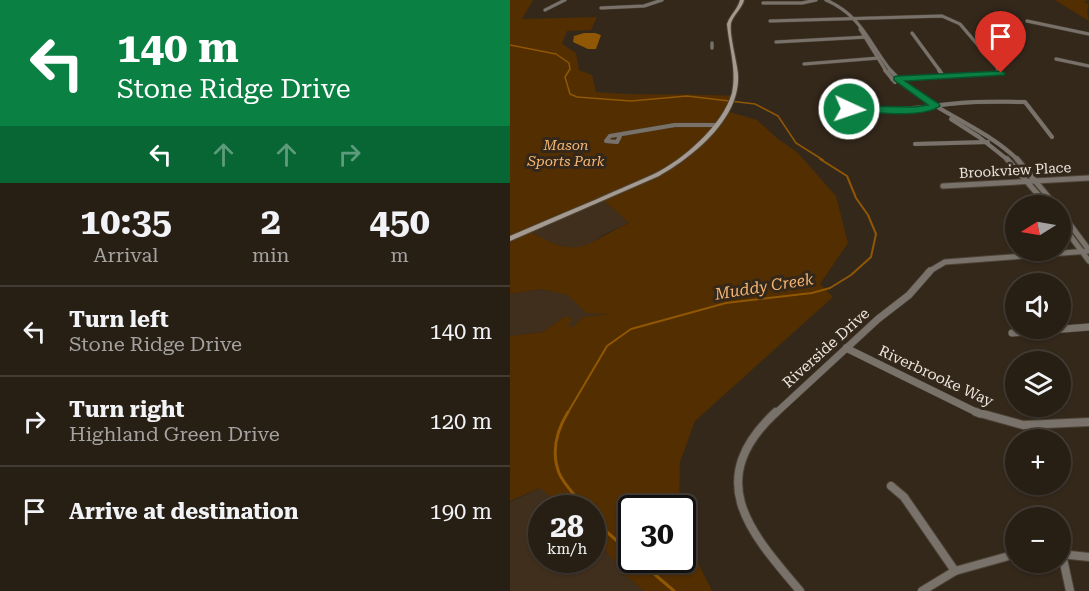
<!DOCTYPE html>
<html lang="en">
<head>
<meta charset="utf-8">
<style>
	:root { --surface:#271e14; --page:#2f271d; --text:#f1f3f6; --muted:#a4a2a0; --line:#433c34 }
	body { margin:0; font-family:"Roboto Serif",serif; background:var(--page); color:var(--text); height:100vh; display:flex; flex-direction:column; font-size:22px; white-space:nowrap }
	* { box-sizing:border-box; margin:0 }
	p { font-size:20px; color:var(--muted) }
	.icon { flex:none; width:33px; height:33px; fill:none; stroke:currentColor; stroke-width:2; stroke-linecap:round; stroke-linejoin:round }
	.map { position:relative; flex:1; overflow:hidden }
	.details { display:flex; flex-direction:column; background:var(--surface); width:510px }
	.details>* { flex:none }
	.top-card { background:#0b8043; color:#fff; overflow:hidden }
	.needle { width:39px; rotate:259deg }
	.tools { position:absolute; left:495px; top:195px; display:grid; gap:12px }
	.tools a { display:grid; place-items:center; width:66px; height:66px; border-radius:50%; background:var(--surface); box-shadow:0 2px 4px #0004,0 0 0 2px var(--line); font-size:30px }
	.speed { position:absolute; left:18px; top:495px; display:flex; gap:12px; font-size:30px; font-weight:700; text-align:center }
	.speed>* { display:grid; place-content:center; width:78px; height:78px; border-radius:50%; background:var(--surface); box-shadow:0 2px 4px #0004,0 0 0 2px var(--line); line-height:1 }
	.speed small { font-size:15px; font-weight:400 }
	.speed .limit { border:3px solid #111; border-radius:9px; background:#fff; color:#111 }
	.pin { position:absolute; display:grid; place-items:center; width:51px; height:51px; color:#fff; margin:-62px -26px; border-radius:50% 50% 50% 0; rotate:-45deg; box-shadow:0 0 6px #0007 }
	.pin .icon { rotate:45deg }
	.me { position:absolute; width:66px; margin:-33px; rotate:93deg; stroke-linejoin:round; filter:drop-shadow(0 0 4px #0008) }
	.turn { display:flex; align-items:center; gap:21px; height:126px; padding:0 18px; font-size:27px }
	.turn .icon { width:78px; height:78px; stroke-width:2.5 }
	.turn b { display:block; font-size:42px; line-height:51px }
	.lanes { display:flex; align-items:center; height:57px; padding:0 18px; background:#0003; justify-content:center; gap:30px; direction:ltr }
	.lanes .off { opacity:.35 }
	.eta { display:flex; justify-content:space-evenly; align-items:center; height:102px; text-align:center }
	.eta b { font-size:36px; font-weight:700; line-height:42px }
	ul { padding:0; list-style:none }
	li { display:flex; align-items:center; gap:18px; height:90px; padding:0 18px; border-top:2px solid var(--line) }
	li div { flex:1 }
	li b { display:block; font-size:22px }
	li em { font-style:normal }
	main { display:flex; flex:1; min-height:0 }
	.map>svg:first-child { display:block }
	.built { fill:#402f1d }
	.green { fill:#522e00; fill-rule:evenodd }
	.water { fill:#905704 }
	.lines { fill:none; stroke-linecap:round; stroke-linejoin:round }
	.stream-far2 { stroke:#905704; stroke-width:1.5 }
	.stream-far1 { stroke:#905704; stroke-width:2 }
	.stream { stroke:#905704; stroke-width:3 }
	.street-far4-casing { stroke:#4e4336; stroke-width:4 }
	.street-far3-casing { stroke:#4e4336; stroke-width:4.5 }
	.street-far2-casing { stroke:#4e4336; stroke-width:7 }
	.street-far1-casing { stroke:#4e4336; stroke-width:8 }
	.street-casing { stroke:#4e4336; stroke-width:10 }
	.secondary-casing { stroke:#4e4336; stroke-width:2 }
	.street-far4 { stroke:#78726b; stroke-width:3 }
	.street-far3 { stroke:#78726b; stroke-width:4 }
	.street-far2 { stroke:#78726b; stroke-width:5 }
	.street-far1 { stroke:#78726b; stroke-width:7 }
	.street { stroke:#78726b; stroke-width:8 }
	.secondary { fill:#a59a90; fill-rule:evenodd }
	.route { fill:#0b8043; stroke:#07532c; stroke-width:1.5 }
	.labels { text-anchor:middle; stroke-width:6; stroke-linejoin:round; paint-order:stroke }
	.far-park-label { font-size:14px; font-style:italic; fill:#f9b974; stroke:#34281b }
	.far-street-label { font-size:14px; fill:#eee6de; stroke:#34281b }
	.street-label { font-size:15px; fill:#eee6de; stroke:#34281b }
	.water-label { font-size:16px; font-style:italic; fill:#f5b570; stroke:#34281b }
</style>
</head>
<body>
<main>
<section class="details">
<div class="top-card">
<div class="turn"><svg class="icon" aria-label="left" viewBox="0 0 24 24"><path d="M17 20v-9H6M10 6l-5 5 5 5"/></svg><div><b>140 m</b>Stone Ridge Drive</div></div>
<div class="lanes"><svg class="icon" aria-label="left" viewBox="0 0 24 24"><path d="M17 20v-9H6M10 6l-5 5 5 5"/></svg><svg class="icon off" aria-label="ahead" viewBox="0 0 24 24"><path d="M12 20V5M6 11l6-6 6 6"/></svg><svg class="icon off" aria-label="ahead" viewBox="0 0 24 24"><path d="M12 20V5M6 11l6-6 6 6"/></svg><svg class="icon off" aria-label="right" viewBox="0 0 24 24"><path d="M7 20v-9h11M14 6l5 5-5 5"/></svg></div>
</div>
<div class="eta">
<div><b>10:35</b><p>Arrival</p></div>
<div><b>2</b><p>min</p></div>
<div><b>450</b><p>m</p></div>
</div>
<ul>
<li><svg class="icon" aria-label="left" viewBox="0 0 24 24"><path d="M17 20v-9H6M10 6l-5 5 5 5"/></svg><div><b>Turn left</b><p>Stone Ridge Drive</p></div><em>140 m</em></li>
<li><svg class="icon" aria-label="right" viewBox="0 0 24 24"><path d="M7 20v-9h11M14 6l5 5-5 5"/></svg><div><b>Turn right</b><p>Highland Green Drive</p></div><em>120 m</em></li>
<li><svg class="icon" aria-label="arrive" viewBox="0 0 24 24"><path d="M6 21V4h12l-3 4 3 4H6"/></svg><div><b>Arrive at destination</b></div><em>190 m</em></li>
</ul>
</section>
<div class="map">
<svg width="579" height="591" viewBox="0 0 579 591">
	<rect width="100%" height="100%" fill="#34281b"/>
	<!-- built -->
	<g class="built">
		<path d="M92,199L119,223L92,235L79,246L62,249L39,242L19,231Z"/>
		<path d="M31,289L59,295L76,313H106L73,317L63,327H58L54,317L33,332L0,336V294Z"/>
		<path d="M31,488L54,508H32V560H82L83,535L115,575L134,591H0V502Z"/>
	</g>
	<!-- green -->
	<g class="green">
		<path d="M0,0H23L12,19L87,17L81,30L57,31L52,44L66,53L69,70L82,75L86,92C132,96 178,93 224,96L216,111L247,120L268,139L287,152L326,196L338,243L310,284L323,297L185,421L170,462L169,508H122V560H172L173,533L202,591H134L115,575L83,535L82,508H54L30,488L0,501V336L33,332L54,317L62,318L58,327H63L73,317L100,314L76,313L58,295L31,289L0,294ZM92,199L119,223C71,245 72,261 19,231Z"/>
		<path d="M545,0H579L574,1L579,5L577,11L579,21Z"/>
	</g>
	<!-- water -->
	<path class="water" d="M74,33H85L91,35L86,49H78L63,42L64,36Z"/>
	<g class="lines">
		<!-- stream-far2 -->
		<path class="stream-far2" d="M0,45L46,54L59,63L60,69L55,77L60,94L67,97L121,101L177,96L245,104L268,116L286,143L313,160"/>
		<!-- stream-far1 -->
		<path class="stream-far1" d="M57,414L97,346L121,329L216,303L302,293L320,288L341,275L361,257L366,234L358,215L346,198L337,176L310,159"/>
		<!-- stream -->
		<g class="stream">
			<path d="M58,412C47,430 41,452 49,473C54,485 67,497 75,508"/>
			<path d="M82,519L122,554"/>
			<path d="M128,560L164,591"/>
		</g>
		<defs>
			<g id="street-far4">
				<path d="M316,0C352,16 358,42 381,71"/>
				<path d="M253,3H292L306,0"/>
				<path d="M91,8L134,6L152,0"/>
				<path d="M35,10L55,0"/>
				<path d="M260,21L432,16L450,24L490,71"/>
				<path d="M517,21L579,34"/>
				<path d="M350,29L376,71"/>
				<path d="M402,33L430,71"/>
				<path d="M266,42L357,37"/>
				<path d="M202,43V48"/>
				<path d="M546,59L579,66"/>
				<path d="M294,64L369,58"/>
			</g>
			<g id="street-far3">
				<path d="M375,70L385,82"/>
				<path d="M380,70C416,110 470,123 508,160"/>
				<path d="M429,70L433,76"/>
				<path d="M382,79L491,73L488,70"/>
				<path d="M321,103C364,116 406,107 450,103C472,101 493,102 515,102L542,137"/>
				<path d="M441,119L469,137L498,160"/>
				<path d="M110,136L107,142L96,141L100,136L165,125H205"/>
				<path d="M405,144L478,142"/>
			</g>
			<g id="street-far2">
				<path d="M497,159L538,206"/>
				<path d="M507,159L546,206"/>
				<path d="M433,186L579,178"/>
				<path d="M550,211L579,250"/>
				<path d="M550,222L579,261"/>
				<path d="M418,272L435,262L579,251"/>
			</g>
			<g id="street-far1">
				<path d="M502,333L579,327"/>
				<path d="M336,348L470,414"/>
				<path d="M265,414L368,319L399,295L420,271"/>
			</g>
			<g id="street">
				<path d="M266,412C193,480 239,531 290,591"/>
				<path d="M466,412L513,425L579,422"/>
				<path d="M381,486L394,497L445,571"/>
				<path d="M550,554L579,557"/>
				<path d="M552,554L560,591"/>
				<path d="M412,591L445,571L506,554"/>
			</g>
			<path id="secondary" d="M230,0H234L233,3C230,10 223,16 221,23C219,35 227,61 228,74C231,118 184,156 149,176L0,241V236C28,224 56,212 85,200C104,191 125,183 144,174C173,160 213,125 222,93C227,71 219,46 217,24C220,15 228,9 230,0Z"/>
		</defs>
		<!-- street-far4 casing -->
		<use href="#street-far4" class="street-far4-casing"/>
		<!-- street-far3 casing -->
		<use href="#street-far3" class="street-far3-casing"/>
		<!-- street-far2 casing -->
		<use href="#street-far2" class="street-far2-casing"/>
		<!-- street-far1 casing -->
		<use href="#street-far1" class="street-far1-casing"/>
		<!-- street casing -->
		<use href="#street" class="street-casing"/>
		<!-- secondary casing -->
		<use href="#secondary" class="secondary-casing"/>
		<!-- street-far4 -->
		<use href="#street-far4" class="street-far4"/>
		<!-- street-far3 -->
		<use href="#street-far3" class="street-far3"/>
		<!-- street-far2 -->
		<use href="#street-far2" class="street-far2"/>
		<!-- street-far1 -->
		<use href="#street-far1" class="street-far1"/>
		<!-- street -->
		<use href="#street" class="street"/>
		<!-- secondary -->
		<use href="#secondary" class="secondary"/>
	</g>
	<!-- route -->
	<path class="route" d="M491,71L495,73L494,75L395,81L429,104L430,106C412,119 362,112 339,111L334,109L339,106L404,107L418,105L384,80V77L387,76Z"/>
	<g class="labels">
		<!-- far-park labels -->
		<g class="far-park-label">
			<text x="56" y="150">Mason<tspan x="56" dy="16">Sports Park</tspan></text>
		</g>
		<!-- far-street labels -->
		<g class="far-street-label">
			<text transform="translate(505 170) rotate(-3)" y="5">Brookview Place</text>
		</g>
		<!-- street labels -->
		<g class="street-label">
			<text transform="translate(316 348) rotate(-42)" y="5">Riverside Drive</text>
			<text transform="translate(426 376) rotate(25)" y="5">Riverbrooke Way</text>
		</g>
		<!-- water labels -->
		<g class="water-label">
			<text transform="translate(254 286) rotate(-9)" y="6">Muddy Creek</text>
		</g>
	</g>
</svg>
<div class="tools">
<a><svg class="needle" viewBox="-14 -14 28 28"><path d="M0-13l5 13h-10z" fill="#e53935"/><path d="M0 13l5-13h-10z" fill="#a4a2a0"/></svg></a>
<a><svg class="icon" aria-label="sound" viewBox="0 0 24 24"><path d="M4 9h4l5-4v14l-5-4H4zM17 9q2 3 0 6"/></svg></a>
<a><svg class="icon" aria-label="layers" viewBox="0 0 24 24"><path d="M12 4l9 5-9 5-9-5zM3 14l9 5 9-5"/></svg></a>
<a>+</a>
<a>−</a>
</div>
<div class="speed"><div>28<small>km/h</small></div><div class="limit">30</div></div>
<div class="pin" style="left:491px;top:73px;background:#d93025"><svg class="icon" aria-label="arrive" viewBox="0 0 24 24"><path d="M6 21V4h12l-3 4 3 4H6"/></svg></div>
<svg class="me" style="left:339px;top:109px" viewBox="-20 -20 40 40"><circle r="17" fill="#0b8043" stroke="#fff" stroke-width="3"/><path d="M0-11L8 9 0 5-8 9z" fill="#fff"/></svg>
</div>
</main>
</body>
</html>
